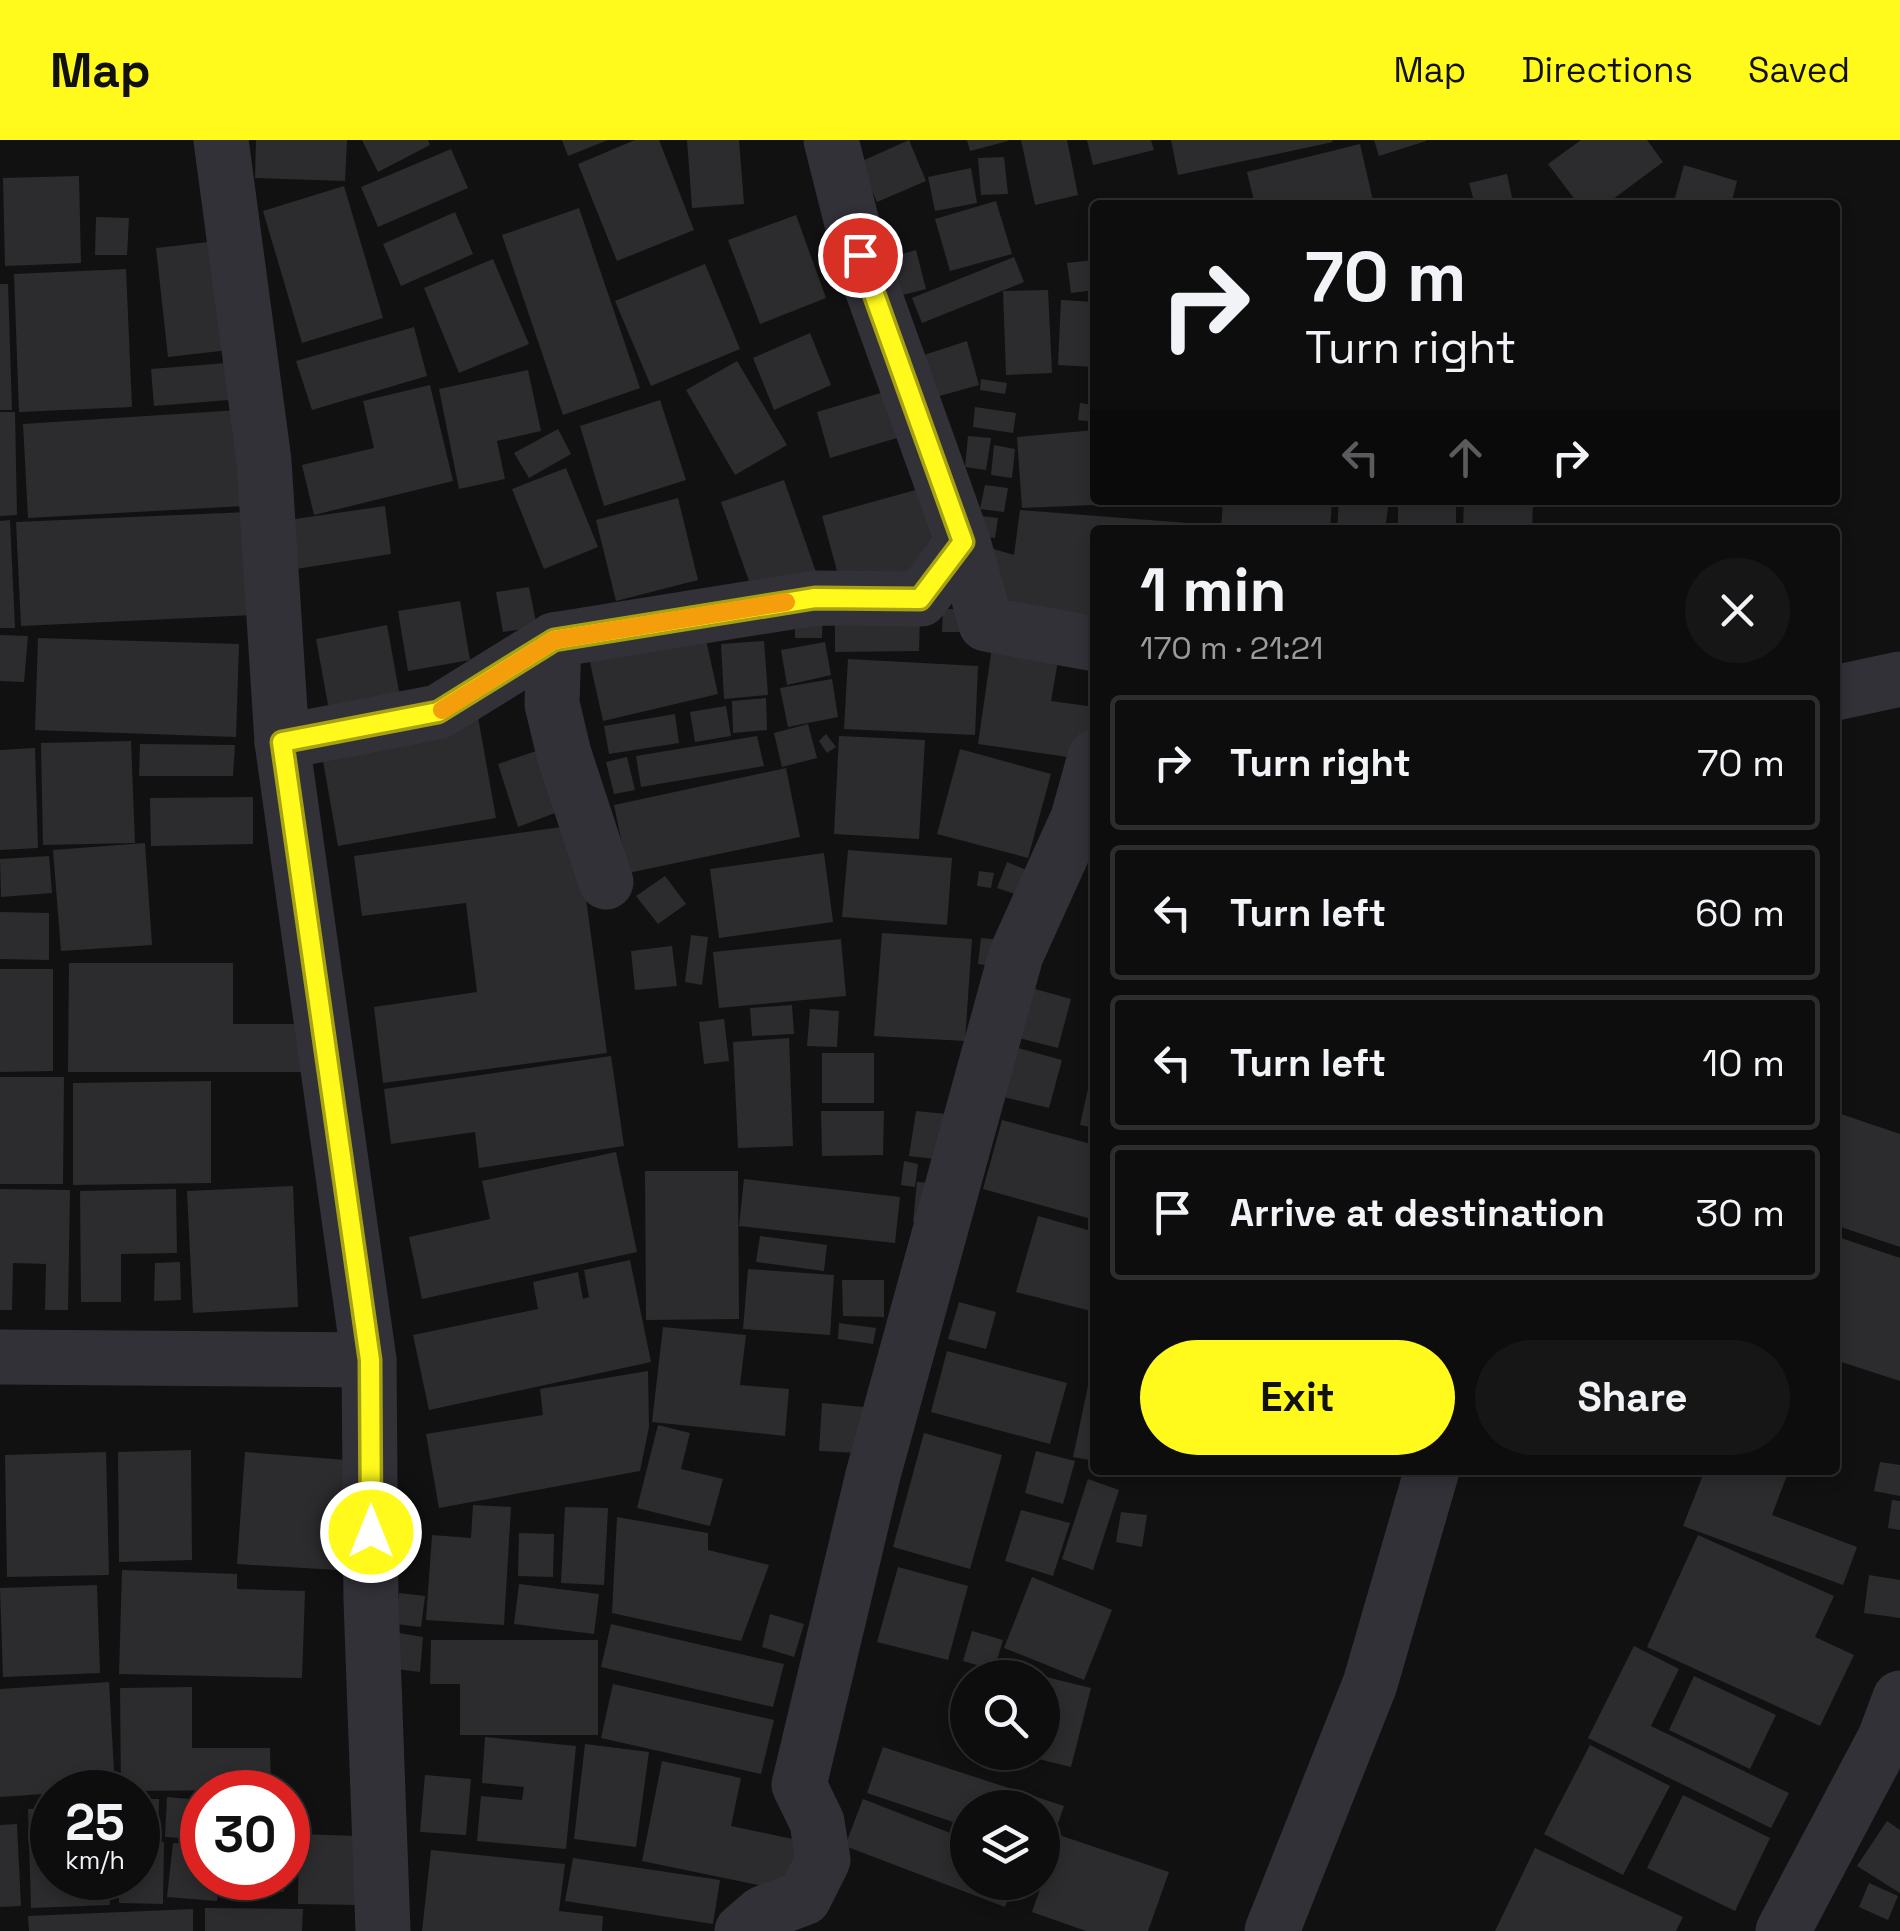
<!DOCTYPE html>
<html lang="en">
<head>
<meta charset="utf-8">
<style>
	:root { --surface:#0d0d0e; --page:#161617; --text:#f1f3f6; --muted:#9a9c9e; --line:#2d2d2e; --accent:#fffa1c }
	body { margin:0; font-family:"Space Grotesk",sans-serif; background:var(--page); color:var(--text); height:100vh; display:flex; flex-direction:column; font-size:38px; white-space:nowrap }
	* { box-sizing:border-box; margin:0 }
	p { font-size:32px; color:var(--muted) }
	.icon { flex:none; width:55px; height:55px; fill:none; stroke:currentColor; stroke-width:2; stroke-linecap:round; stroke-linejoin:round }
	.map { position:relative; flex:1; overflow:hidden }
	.sheet { position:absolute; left:1090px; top:385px; width:750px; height:950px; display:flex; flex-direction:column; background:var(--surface); border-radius:10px; box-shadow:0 5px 15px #0003,0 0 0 2px var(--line) }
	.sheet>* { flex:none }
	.top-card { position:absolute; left:1090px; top:60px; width:750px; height:305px; border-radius:10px; box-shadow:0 5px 15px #0003,0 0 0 2px var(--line); background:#0d0d0e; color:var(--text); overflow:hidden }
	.controls { position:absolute; left:950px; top:1520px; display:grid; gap:20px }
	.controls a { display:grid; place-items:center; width:110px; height:110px; border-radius:50%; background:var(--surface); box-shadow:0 5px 15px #0003,0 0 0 2px var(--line); font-size:50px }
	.speed { position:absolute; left:30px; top:1630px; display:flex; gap:20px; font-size:50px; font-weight:700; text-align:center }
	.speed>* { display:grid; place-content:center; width:130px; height:130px; border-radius:50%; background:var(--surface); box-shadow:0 5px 15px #0003,0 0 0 2px var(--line); line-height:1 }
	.speed small { font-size:25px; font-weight:400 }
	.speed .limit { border:15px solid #d22; background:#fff; color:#111 }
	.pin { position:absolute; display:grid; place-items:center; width:85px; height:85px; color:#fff; margin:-42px; border:5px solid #fff; border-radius:50%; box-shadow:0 2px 10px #0007 }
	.me { position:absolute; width:110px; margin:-55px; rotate:0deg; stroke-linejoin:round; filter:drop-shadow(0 0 8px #0008) }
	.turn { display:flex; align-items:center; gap:35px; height:210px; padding:0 50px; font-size:45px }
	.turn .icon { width:130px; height:130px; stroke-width:2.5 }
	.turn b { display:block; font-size:70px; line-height:85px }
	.lanes { display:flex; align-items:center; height:95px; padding:0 50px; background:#0003; justify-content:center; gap:50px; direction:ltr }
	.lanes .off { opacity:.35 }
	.round { display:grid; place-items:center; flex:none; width:105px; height:105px; border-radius:52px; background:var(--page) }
	.overview { display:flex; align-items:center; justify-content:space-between; height:170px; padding:0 50px }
	h1 { font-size:60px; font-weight:600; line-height:75px }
	.cta { display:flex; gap:20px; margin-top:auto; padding:20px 50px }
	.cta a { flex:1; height:115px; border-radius:60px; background:var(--accent); color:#111; font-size:40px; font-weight:600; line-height:115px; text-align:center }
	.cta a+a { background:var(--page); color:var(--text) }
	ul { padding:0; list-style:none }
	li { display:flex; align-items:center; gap:30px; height:135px; margin:0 20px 15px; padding:0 30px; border:5px solid var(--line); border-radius:10px }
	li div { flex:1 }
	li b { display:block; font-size:38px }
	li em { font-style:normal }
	header { display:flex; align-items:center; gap:60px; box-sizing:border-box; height:140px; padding:0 50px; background:var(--accent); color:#111 }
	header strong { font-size:48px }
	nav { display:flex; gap:55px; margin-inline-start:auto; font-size:35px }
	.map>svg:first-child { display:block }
	.building { fill:#2c2c2f }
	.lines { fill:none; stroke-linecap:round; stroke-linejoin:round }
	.minor { stroke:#323138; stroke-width:55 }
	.route-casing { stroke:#a6a212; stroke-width:25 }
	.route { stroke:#fffa1c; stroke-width:18 }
	.slow { stroke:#f59e0b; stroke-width:18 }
</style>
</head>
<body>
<header>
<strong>Map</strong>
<nav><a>Map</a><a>Directions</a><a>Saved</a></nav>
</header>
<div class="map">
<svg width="1900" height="1791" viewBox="0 0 1900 1791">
	<rect width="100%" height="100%" fill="#111112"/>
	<!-- building -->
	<g class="building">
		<path d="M256,0H347L345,41L255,38Z"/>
		<path d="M362,0H428L430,5L378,32Z"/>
		<path d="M562,0H608L568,16Z"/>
		<path d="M635,0H659L694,90L617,121L578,24Z"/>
		<path d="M687,0H739L744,64L692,68Z"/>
		<path d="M909,0L926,41L877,62L860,22Z"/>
		<path d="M967,0H1008V1L970,11Z"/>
		<path d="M1021,0H1067L1078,55L1035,65Z"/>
		<path d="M1087,0H1151L1154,10L1093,25Z"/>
		<path d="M1171,0H1332L1333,2L1178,35Z"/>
		<path d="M1374,0H1426V1L1379,16Z"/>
		<path d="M1581,0H1647L1663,22L1605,65H1579L1548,24Z"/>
		<path d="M1360,4L1374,65H1255L1247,32Z"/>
		<path d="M451,9L468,48L378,87L361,47Z"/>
		<path d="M1004,17L1008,54L981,55L978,18Z"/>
		<path d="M1684,25L1737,41L1731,65H1673Z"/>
		<path d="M971,28L977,63L935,71L928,37Z"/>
		<path d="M1507,34L1513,62L1475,65L1469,43Z"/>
		<path d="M79,36L81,123L5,126L3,38Z"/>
		<path d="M344,46L383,178L302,203L263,71Z"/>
		<path d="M996,61L1012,114L950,131L935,79Z"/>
		<path d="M579,68L640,248L563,275L502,95Z"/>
		<path d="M455,72L473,114L401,146L383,104Z"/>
		<path d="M796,75L826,158L760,184L728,100Z"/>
		<path d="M96,77L129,78L127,115H95Z"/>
		<path d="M226,100L238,209L168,217L156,108Z"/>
		<path d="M916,110L926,149L887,159L877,121Z"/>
		<path d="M1014,117L1024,142L922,183L912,158Z"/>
		<path d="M493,119L529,204L459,233L424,148Z"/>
		<path d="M1093,120L1095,150L1071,153L1067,123Z"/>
		<path d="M705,124L740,209L651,246L615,161Z"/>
		<path d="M126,129L132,267L19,272L14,134Z"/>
		<path d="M0,144H8L12,270H0Z"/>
		<path d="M1048,150L1052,233L1006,235L1003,151Z"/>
		<path d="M1061,160L1095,162V227L1058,225Z"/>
		<path d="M414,187L427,236L312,270L296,221Z"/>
		<path d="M810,193L831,245L774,270L753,218Z"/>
		<path d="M967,201L979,245L936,257L924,215Z"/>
		<path d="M737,221L787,305L735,335L686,250Z"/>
		<path d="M227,223L229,260L154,266L151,229Z"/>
		<path d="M528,230L541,291L497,301L505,339L459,349L439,249Z"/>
		<path d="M981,239L1007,243L1005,254L980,250Z"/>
		<path d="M430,245L453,341L314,375L302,325L374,308L363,261Z"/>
		<path d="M894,249L907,295L830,318L817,272Z"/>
		<path d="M660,260L686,340L604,366L580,286Z"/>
		<path d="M1080,263L1095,265V282L1078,280Z"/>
		<path d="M975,267L1016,273L1013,293L973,287Z"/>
		<path d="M239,270L244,366L28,378L23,284Z"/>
		<path d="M0,272H15L17,375L0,376Z"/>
		<path d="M558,289L571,314L529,338L514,313Z"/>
		<path d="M1095,290V360H1117V364L1022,368L1017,297Z"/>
		<path d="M968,296L991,298L986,330L965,327Z"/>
		<path d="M994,305L1015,309L1012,338L991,335Z"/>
		<path d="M566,328L598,407L544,429L512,349Z"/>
		<path d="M784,340L817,435L755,458L721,362Z"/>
		<path d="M985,345L1008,348L1004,372L980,369Z"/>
		<path d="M919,349L940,426L843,453L822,376Z"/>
		<path d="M678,358L698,440L616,461L596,380Z"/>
		<path d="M1164,360H1208L1207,367L1164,363Z"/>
		<path d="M1223,360H1332L1330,390H1221Z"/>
		<path d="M1339,360H1389L1385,390H1337Z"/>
		<rect x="1398" y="360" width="58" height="30"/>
		<path d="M1464,360H1533L1532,390H1463Z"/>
		<path d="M385,366L391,414L296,429L288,380Z"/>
		<path d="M1020,370L1201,384V390H1095V483L985,454L980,405L1014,415Z"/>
		<path d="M248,372L253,475L21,486L16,382Z"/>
		<path d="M972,375L998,378L995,398L968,395Z"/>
		<path d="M10,380L15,488H0V381Z"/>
		<path d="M529,447L537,487L503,492L496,452Z"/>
		<path d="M460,461L470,520L408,531L398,471Z"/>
		<path d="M795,464H823L822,498H795Z"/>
		<path d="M943,469H968V492H942Z"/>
		<path d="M835,474L920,475L919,511L835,512Z"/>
		<path d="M702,482L718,554L603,581L587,509Z"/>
		<path d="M387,485L402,568L331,581L316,499Z"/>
		<path d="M0,495L28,496L24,542L0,541Z"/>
		<path d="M38,498L239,504L236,597L35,590Z"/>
		<path d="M993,500L1060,509L1051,561L1095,567L1088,620L978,604Z"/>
		<path d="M764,501L768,555L724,559L721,504Z"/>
		<path d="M825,502L831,535L787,545L781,510Z"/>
		<path d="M848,519L978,526L975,595L844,589Z"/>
		<path d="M832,539L838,577L788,587L780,548Z"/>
		<path d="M766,558L767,590L733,593L732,561Z"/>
		<path d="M726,566L731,596L695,602L690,572Z"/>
		<path d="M675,574L679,603L609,614L604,586Z"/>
		<path d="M478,577L496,678L338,706L320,604Z"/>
		<path d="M808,584L817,618L782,627L774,593Z"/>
		<path d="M826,594L836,607L827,613L819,601Z"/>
		<path d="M757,596L764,626L641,647L636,616Z"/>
		<path d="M839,596L925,600L919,699L834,694Z"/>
		<path d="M131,601L135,703L43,705L41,603Z"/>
		<path d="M140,604L235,605L233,636H139Z"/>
		<path d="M551,606L571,667L518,687L498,624Z"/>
		<path d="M35,608L38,708L0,710V610Z"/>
		<path d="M960,609L1051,634L1028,718L937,694Z"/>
		<path d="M627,617L635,650L614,654L606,622Z"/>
		<path d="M786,628L800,697L628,733L614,665Z"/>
		<path d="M253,657V704L151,706L150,658Z"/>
		<path d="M576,685L607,913L383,943L374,867L477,852L466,763L362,776L354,716Z"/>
		<path d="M145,703L152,805L61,811L53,710Z"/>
		<path d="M848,710L952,718L947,785L842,777Z"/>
		<path d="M824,713L833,782L719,798L710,729Z"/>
		<path d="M49,716L52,753L1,757L0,719Z"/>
		<path d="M1007,722L1029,731L1021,756L997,748Z"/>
		<path d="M979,731L994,733L991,748L977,746Z"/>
		<path d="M665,736L686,764L658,784L636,756Z"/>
		<path d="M0,772L49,773V820L0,819Z"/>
		<path d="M882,793L972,799L965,901L874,896Z"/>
		<path d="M691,795L708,797L702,845L685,842Z"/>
		<path d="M981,798L1002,800L999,827L978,824Z"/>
		<path d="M841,799L846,856L719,868L713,812Z"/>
		<path d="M672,806L677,846L635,850L631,811Z"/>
		<path d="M69,823H233V884H301V932H68Z"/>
		<path d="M0,829H53V931L0,932Z"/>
		<path d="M1028,847L1071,859L1058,908L1015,897Z"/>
		<path d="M792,865L794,894L752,896L750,868Z"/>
		<path d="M810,869L839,871L837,907L807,906Z"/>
		<path d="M724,879L729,921L704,924L699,882Z"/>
		<path d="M789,898L793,1006L738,1008L733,902Z"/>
		<path d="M1018,908L1062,920L1049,968L1004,957Z"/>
		<rect x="822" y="913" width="52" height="50"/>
		<path d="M611,916L624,1006L479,1028L475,992L391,1004L384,949Z"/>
		<path d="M0,937H64L63,1044H0Z"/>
		<path d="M211,941V1043L73,1045V943Z"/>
		<path d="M1088,949L1095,951V988L1080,985Z"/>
		<path d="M821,971H884L883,1015L822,1016Z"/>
		<path d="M916,971L957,975L952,1021L909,1016Z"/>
		<path d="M1835,972L1900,994V1107L1835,1085Z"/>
		<path d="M1002,980L1095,1005V1080L983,1049Z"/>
		<path d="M616,1012L637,1112L422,1159L409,1097L490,1079L482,1041Z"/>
		<path d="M904,1021L918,1024L915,1047L901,1045Z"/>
		<path d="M645,1031H738L739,1179L646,1180Z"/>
		<path d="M744,1039L900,1057L895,1103L739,1086Z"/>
		<path d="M917,1042L935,1043L930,1083L913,1082Z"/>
		<path d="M293,1046L298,1167L193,1173L187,1051Z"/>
		<path d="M0,1049L70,1050L68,1170H45L46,1124L13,1123L12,1170H0Z"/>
		<path d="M176,1049L177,1113L121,1114V1162H81L80,1051Z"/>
		<path d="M1038,1076L1095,1092V1172L1016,1152Z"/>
		<path d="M760,1096L827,1105L824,1131L756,1122Z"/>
		<path d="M1835,1096L1900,1118V1241L1835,1220Z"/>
		<path d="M630,1120L651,1222L429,1270L413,1195L538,1169L533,1142L578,1132L583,1159L589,1157L584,1130Z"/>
		<path d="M180,1122L181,1160L154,1161L155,1123Z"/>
		<path d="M748,1129L834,1135L830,1195L743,1189Z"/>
		<path d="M842,1140H884V1177L843,1176Z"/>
		<path d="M959,1162L996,1172L986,1209L948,1199Z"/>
		<path d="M839,1183L876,1188L873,1204L838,1199Z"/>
		<path d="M663,1187L746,1195L740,1245L789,1249L785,1296L652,1282Z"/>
		<path d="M947,1211L1067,1243L1050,1304L931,1272Z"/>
		<path d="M648,1231L649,1287L640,1331L439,1368L426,1294L543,1275L540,1249Z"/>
		<path d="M1088,1246L1095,1247V1321L1073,1317Z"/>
		<path d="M822,1263L864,1267L860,1313L819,1311Z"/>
		<path d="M658,1285L690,1293L681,1329L723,1339L710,1386L637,1368Z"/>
		<path d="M924,1293L1002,1315L970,1429L893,1407Z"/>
		<path d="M191,1310L192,1420L119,1422L118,1312Z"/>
		<path d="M1036,1311L1075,1321L1063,1364L1025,1353Z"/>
		<path d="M106,1312L109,1435L7,1437L5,1315Z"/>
		<path d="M245,1312L346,1320L337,1430L237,1424Z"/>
		<path d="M1880,1322L1900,1325V1356L1874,1351Z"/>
		<path d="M1705,1330H1789L1772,1375L1857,1407L1843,1445L1683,1386Z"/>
		<path d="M1088,1339L1119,1350L1093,1430L1062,1419Z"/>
		<path d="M1892,1360L1900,1361V1390L1888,1388Z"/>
		<path d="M473,1365L511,1367L504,1485L426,1480L432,1395L471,1398Z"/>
		<path d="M565,1367L608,1368L604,1445L561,1443Z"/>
		<path d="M1021,1370L1070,1383L1053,1436L1005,1421Z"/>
		<path d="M1121,1372L1147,1375L1142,1407L1116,1402Z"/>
		<path d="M617,1377L708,1393V1410L769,1425L741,1501L612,1473Z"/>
		<path d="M519,1393L554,1394L553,1437L518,1436Z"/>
		<path d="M1698,1395L1834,1456L1815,1497L1854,1515L1820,1586L1647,1507Z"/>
		<path d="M898,1427L968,1446L948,1520L877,1502Z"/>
		<path d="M122,1430L237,1434V1449L305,1451L302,1538L119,1534Z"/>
		<path d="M1869,1435L1900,1440V1478L1864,1473Z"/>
		<path d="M1032,1437L1112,1470L1084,1540L1004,1508Z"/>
		<path d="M519,1444L599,1454L594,1494L514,1484Z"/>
		<path d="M97,1445L100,1533L3,1537L0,1448Z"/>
		<path d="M399,1453L425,1456L421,1487L396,1484Z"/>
		<path d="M770,1474L804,1484L794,1517L762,1507Z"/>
		<path d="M611,1484L784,1524L773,1567L601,1527Z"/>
		<path d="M972,1491L1003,1500L994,1530L963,1521Z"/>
		<path d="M399,1493L423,1497L420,1532L396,1529Z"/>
		<path d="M431,1500H598V1595H460V1544H430Z"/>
		<path d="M1634,1506L1679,1529L1651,1586L1789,1653L1771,1688L1588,1598Z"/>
		<path d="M1009,1528L1042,1536V1538H1007Z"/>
		<path d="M1042,1536L1091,1548L1071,1627L1018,1614L1042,1612Z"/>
		<path d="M1694,1536L1776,1575L1750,1629L1669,1590Z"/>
		<path d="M109,1542L115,1649L0,1657V1549Z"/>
		<path d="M613,1544L774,1580L761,1634L601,1598Z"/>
		<path d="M192,1547V1608H270L271,1650L121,1651L120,1548Z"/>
		<path d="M485,1597L576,1606L566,1709L477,1701L481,1656L522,1660L524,1647L482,1643Z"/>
		<path d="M585,1604L649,1612L636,1707L574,1699Z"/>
		<path d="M1590,1605L1670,1646L1623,1735L1544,1694Z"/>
		<path d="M883,1607L1064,1666L1048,1713L1042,1711V1668H968V1687L867,1653Z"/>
		<path d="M662,1621L741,1638L731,1686L807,1702L796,1753L642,1721Z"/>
		<path d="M425,1635L471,1639L466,1695L420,1692Z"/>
		<path d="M1683,1655L1770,1698L1735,1771L1647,1728Z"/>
		<path d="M167,1657L201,1660L198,1699L165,1697Z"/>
		<path d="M138,1659H159L158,1698H138Z"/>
		<path d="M863,1659L968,1700V1742H1015L1005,1767L845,1706Z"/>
		<path d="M28,1669H52V1738H109L110,1765L31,1768Z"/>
		<path d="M1887,1681L1900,1690V1753L1857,1726Z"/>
		<path d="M17,1684L21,1766L0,1767V1685Z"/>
		<path d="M299,1694L358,1696L356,1765L298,1764Z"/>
		<path d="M1059,1695L1169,1732L1148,1791H1086L1032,1772Z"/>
		<path d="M164,1702L163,1764L119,1763V1738H138V1703Z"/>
		<path d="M173,1703L202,1705V1738H220L217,1761L167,1757Z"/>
		<path d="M1535,1708L1683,1777L1676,1791H1495Z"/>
		<path d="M431,1710L565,1724L559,1771L603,1776L602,1791H422Z"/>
		<path d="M573,1718L720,1740L713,1784L565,1761Z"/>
		<path d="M234,1738H284V1752L233,1749Z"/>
		<path d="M1869,1743L1898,1756L1888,1780L1859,1767Z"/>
		<path d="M205,1768L303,1769L302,1791H205Z"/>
		<path d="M193,1769V1791H29L28,1776Z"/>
	</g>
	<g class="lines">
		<!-- minor -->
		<g class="minor">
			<path d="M221,0L264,321L282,602L438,572L554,500"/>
			<path d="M831,0L860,115L963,402"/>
			<path d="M1835,553L1900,539"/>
			<path d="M282,602L369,1220L371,1460L383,1791"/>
			<path d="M606,742L564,614L552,564L554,500L815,458L921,459L963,402L986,484L1095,504"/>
			<path d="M0,1217L369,1220"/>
			<path d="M742,1791L763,1773L804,1758L823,1720L817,1682L799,1645L873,1335L1016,815L1078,678L1095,617"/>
			<path d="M1272,1791L1370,1544L1432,1330"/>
			<path d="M1783,1791L1885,1598L1900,1558"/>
		</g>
	</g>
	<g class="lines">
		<defs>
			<path id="route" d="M371,1392L370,1220L282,602L438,572L554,500L815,458L920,459L963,402L860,115"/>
		</defs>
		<!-- route casing -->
		<use href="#route" class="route-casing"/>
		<!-- route -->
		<use href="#route" class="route"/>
		<!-- slow -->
		<path class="slow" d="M442,570L554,500L786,462"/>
	</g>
</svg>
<div class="controls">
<a><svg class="icon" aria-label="search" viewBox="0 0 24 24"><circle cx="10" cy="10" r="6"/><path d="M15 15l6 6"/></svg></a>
<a><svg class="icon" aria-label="layers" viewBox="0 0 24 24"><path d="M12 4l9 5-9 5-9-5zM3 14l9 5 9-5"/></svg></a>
</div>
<div class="speed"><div>25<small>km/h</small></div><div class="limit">30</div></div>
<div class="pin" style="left:860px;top:115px;background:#d93025"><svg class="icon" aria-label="arrive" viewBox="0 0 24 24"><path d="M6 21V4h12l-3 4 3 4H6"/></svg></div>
<svg class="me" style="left:371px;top:1392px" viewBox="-20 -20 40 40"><circle r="17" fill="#fffa1c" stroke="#fff" stroke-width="3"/><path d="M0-11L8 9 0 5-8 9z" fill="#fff"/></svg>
<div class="top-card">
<div class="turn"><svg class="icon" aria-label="right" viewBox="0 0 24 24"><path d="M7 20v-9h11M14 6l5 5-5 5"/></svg><div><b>70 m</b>Turn right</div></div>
<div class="lanes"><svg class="icon off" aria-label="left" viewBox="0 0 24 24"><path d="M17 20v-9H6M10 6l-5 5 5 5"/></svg><svg class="icon off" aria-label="ahead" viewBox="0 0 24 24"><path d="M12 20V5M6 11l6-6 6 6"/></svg><svg class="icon" aria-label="right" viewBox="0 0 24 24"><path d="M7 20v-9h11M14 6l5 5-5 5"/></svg></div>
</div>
<section class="sheet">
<div class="overview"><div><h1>1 min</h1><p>170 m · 21:21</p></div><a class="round"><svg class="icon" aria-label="close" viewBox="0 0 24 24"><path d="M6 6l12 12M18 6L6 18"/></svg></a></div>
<ul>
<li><svg class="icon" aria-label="right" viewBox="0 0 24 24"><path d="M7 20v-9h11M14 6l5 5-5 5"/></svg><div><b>Turn right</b></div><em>70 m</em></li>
<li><svg class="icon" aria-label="left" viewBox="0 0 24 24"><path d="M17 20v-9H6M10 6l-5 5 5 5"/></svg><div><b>Turn left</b></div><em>60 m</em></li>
<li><svg class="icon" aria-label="left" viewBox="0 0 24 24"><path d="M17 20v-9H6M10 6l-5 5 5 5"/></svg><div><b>Turn left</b></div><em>10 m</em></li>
<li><svg class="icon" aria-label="arrive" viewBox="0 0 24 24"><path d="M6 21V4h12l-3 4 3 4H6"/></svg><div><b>Arrive at destination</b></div><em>30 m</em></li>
</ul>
<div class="cta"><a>Exit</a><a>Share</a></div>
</section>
</div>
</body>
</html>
